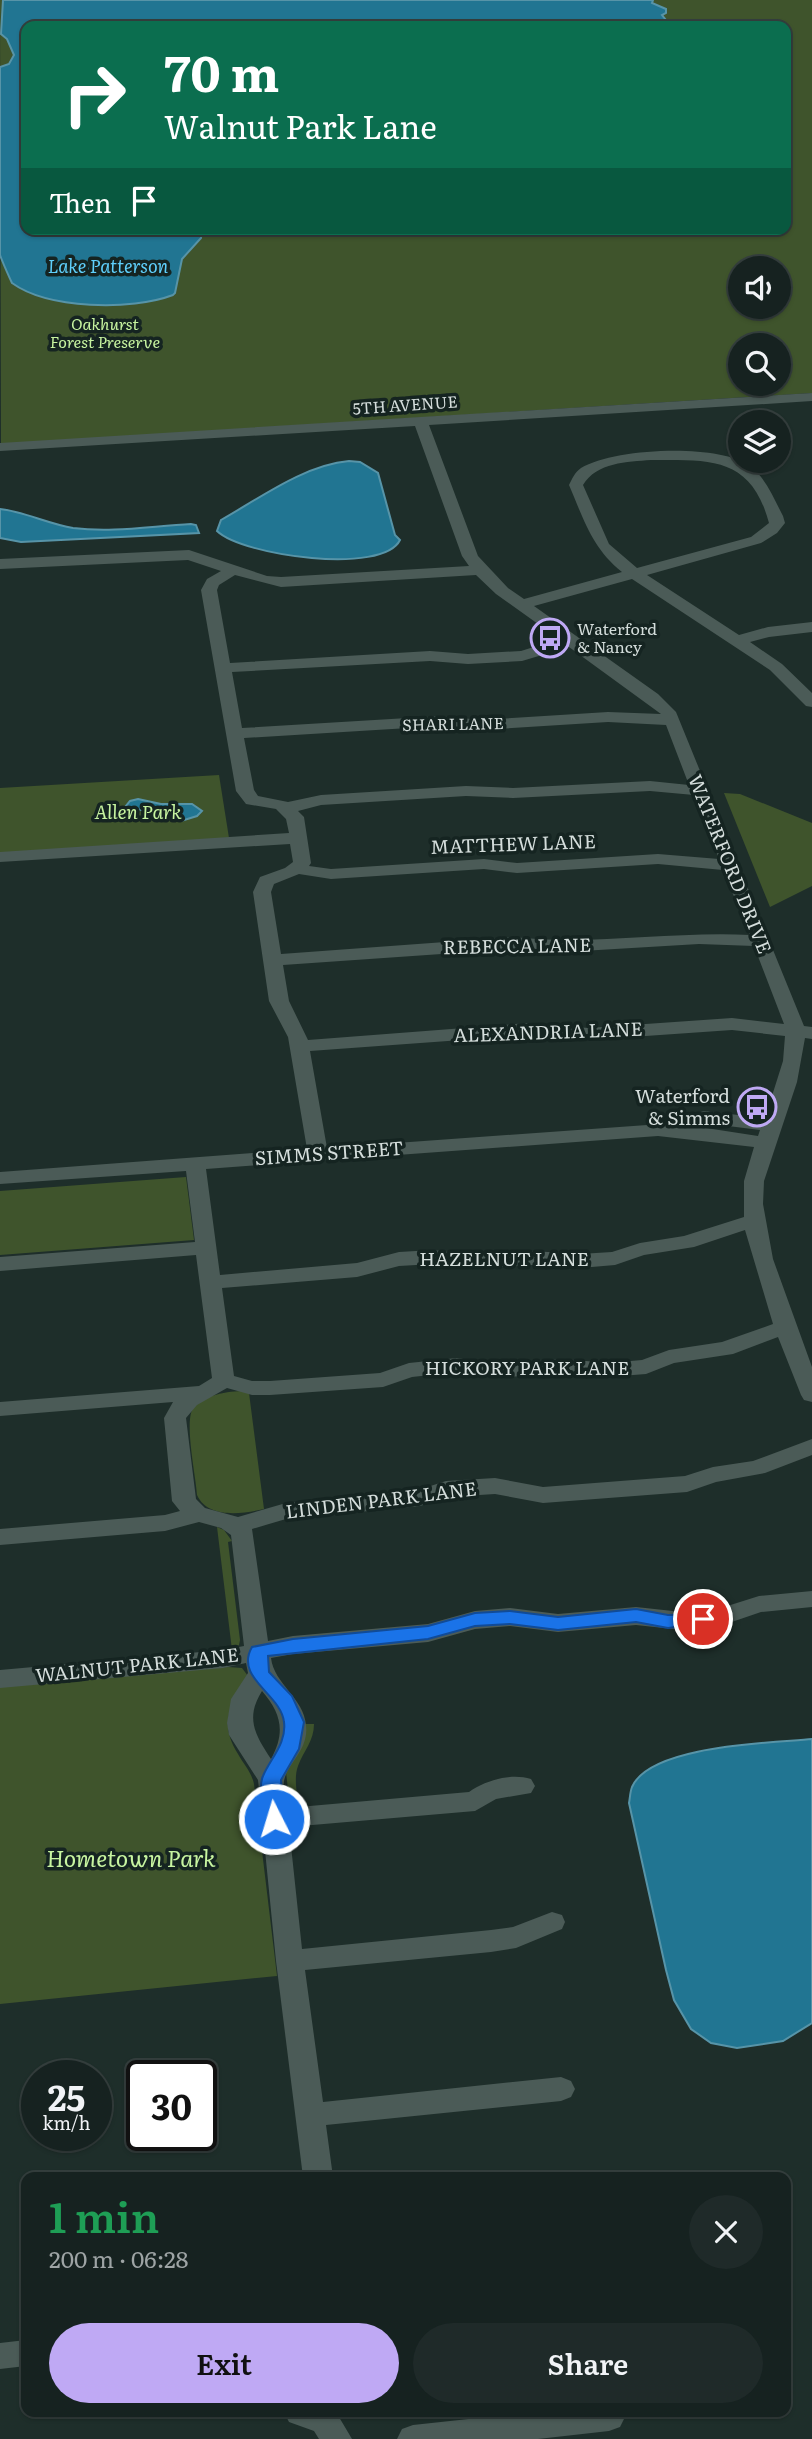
<!DOCTYPE html>
<html lang="en">
<head>
<meta charset="utf-8">
<style>
	:root { --surface:#162220; --page:#1f2a29; --text:#f1f3f6; --muted:#9ea4a5; --line:#353f3e; --accent:#bfa9f4 }
	body { margin:0; font-family:Literata,serif; background:var(--page); color:var(--text); height:100vh; display:flex; flex-direction:column; font-size:26px; white-space:nowrap }
	* { box-sizing:border-box; margin:0 }
	p { font-size:23px; color:var(--muted) }
	.icon { flex:none; width:38px; height:38px; fill:none; stroke:currentColor; stroke-width:2; stroke-linecap:round; stroke-linejoin:round }
	.map { position:relative; flex:1; overflow:hidden }
	.drawer { position:absolute; left:21px; top:2172px; width:770px; height:245px; display:flex; flex-direction:column; background:var(--surface); border-radius:14px; box-shadow:0 2px 5px #0004,0 0 0 2px var(--line) }
	.drawer>* { flex:none }
	.hud { position:absolute; left:21px; top:21px; width:770px; height:214px; border-radius:14px; box-shadow:0 2px 5px #0004,0 0 0 2px var(--line); background:#0b6e4f; color:#fff; overflow:hidden }
	.fabs { position:absolute; left:728px; top:256px; display:grid; gap:14px }
	.fabs a { display:grid; place-items:center; width:63px; height:63px; border-radius:50%; background:var(--surface); box-shadow:0 2px 5px #0004,0 0 0 2px var(--line); font-size:35px }
	.speed { position:absolute; left:21px; top:2060px; display:flex; gap:14px; font-size:35px; font-weight:700; text-align:center }
	.speed>* { display:grid; place-content:center; width:91px; height:91px; border-radius:50%; background:var(--surface); box-shadow:0 2px 5px #0004,0 0 0 2px var(--line); line-height:1 }
	.speed small { font-size:18px; font-weight:400 }
	.speed .limit { border:4px solid #111; border-radius:10px; background:#fff; color:#111 }
	.pin { position:absolute; display:grid; place-items:center; width:60px; height:60px; color:#fff; margin:-30px; border:4px solid #fff; border-radius:50%; box-shadow:0 2px 7px #0007 }
	.me { position:absolute; width:77px; margin:-38px; rotate:355deg; stroke-linejoin:round; filter:drop-shadow(0 0 5px #0008) }
	.turn { display:flex; align-items:center; gap:24px; height:147px; padding:0 28px; font-size:32px }
	.turn .icon { width:91px; height:91px; stroke-width:2.5 }
	.turn b { display:block; font-size:49px; line-height:60px }
	.then { display:flex; align-items:center; height:66px; padding:0 28px; background:#0003; gap:14px; font-size:26px }
	.round { display:grid; place-items:center; flex:none; width:74px; height:74px; border-radius:37px; background:var(--page) }
	.head { display:flex; align-items:center; justify-content:space-between; height:119px; padding:0 28px }
	h1 { font-size:42px; font-weight:600; line-height:52px; color:#1e9e55 }
	.cta { display:flex; gap:14px; margin-top:auto; padding:14px 28px }
	.cta a { flex:1; height:80px; border-radius:42px; background:var(--accent); color:#111; font-size:28px; font-weight:600; line-height:80px; text-align:center }
	.cta a+a { background:var(--page); color:var(--text) }
	.map>svg:first-child { display:block }
	.green { fill:#3f542c; fill-rule:evenodd }
	.water { fill:#217592; stroke:#5794a8; stroke-width:2 }
	.lines { fill:none; stroke-linecap:round; stroke-linejoin:round }
	.minor { fill:#4b5b57; fill-rule:evenodd }
	.route { fill:#1a73e8; stroke:#114b97; stroke-width:2 }
	.labels { text-anchor:middle; stroke-width:7; stroke-linejoin:round; paint-order:stroke }
	.far-park-label { font-size:16px; font-style:italic; fill:#c7f4a0; stroke:#152421 }
	.far-street-label { font-size:16px; fill:#d4dddb; stroke:#152421 }
	.far-poi-label { font-size:16px; fill:#d4dddb; stroke:#152421; text-anchor:start }
	.far-water-label { font-size:18px; font-style:italic; fill:#5fd0fc; stroke:#152421 }
	.park-label { font-size:19px; font-style:italic; fill:#c7f4a0; stroke:#152421 }
	.street-label { font-size:19px; fill:#d4dddb; stroke:#152421 }
	.poi-label { font-size:19px; fill:#d4dddb; stroke:#152421; text-anchor:end }
	.near-park-label { font-size:23px; font-style:italic; fill:#c7f4a0; stroke:#152421 }
</style>
</head>
<body>
<div class="map">
<svg width="812" height="2439" viewBox="0 0 812 2439">
	<rect width="100%" height="100%" fill="#1e2e2a"/>
	<!-- green -->
	<g class="green">
		<path d="M0,0H812V393L1,444ZM26,26H786V229H26ZM740,268H779V306H740ZM740,345H779V383H740Z"/>
		<path d="M219,775L229,838L0,853V788Z"/>
		<path d="M724,793L740,794L812,823V886L770,907Z"/>
		<path d="M186,1177L194,1240L0,1255V1191Z"/>
		<path d="M244,1391L249,1393L264,1509C242,1514 208,1519 197,1495C196,1476 184,1423 193,1408C202,1395 229,1391 244,1391Z"/>
		<path d="M217,1527L224,1530L232,1541L228,1542L240,1640L239,1645L232,1650Z"/>
		<path d="M228,1667L242,1668L248,1676C231,1704 218,1722 238,1754C244,1765 251,1771 254,1784L277,1976L0,2004V1687Z"/>
		<path d="M303,1724H314C314,1741 304,1750 298,1766C293,1780 298,1797 300,1811L290,1808L286,1772Z"/>
	</g>
	<!-- water -->
	<g class="water">
		<path d="M3,0H653L652,3L666,9V13L662,15L670,25L26,26V229H202L201,238L182,259L175,293L173,295C131,311 48,309 12,283C7,272 4,266 0,255V67L9,64L14,55L7,39L1,34Z"/>
		<path d="M349,461L360,462L378,473L395,535L400,540C383,575 243,556 217,531L221,520C260,498 304,465 349,461Z"/>
		<path d="M0,509C22,511 49,524 73,528C113,533 151,526 191,524L196,525L199,533L21,542L0,538Z"/>
		<path d="M138,799L161,804H192L202,811L197,816L181,821L126,806L130,801Z"/>
		<path d="M812,1739V2023L783,2041L737,2048L711,2043L691,2029L674,2000L666,1970L629,1803C630,1798 630,1792 632,1787C650,1745 771,1743 812,1739Z"/>
	</g>
	<g class="lines">
		<!-- minor -->
		<g class="minor">
			<path d="M812,393V401L429,425L478,556L508,588L524,599L622,572C592,548 584,520 569,485C572,479 575,472 581,468C614,448 719,443 750,466C766,478 774,499 783,516L785,523L777,533L761,543L647,575L739,635L768,627L812,622V632L769,637L750,642L782,664L812,693V707L806,706L770,670L632,579L534,606L658,694L676,712L804,1026L812,1027V1039L805,1038L797,1082L764,1181L763,1204L773,1259L812,1367V1402L804,1400L801,1395L778,1337L733,1354L674,1363L646,1374L608,1377L564,1373L496,1378L457,1372L412,1377L383,1387L270,1395H252L227,1388L197,1405L186,1418L196,1499L205,1508L238,1517L286,1503L418,1490L446,1481L495,1478L543,1487L685,1476L713,1467L753,1461L812,1439V1455L765,1473L716,1482L687,1492L543,1503L495,1494L448,1497L420,1506L286,1519L252,1529L268,1641L293,1636L428,1624L475,1611L510,1608L558,1614L636,1607L682,1612L721,1608L759,1596L812,1591V1607L761,1612L723,1625L682,1630L636,1625L558,1632L510,1626L475,1629L428,1642L293,1654L271,1658C274,1684 304,1698 306,1725C309,1750 288,1762 284,1781C283,1788 286,1800 287,1808L469,1792C486,1780 511,1773 531,1779L535,1786L531,1793L496,1799L475,1811L289,1827L302,1949L491,1930L513,1927L552,1912L562,1915L565,1922L562,1929L516,1948L491,1952L305,1970L323,2102L561,2077L571,2081L575,2089L571,2097L561,2101L326,2125L333,2177H303L276,1961L258,1780L229,1735L227,1723L231,1699L248,1673L246,1663L223,1668L0,1688V1670L223,1650L244,1646L231,1535L221,1528L199,1522L165,1531L0,1545V1529L165,1515L180,1511L172,1501L164,1418L173,1402L0,1416V1402L199,1386L212,1378L196,1255L0,1271V1257L195,1242L186,1171L0,1184V1172L307,1149L288,1037L269,1001L253,892L260,877L285,868L293,862L290,844L0,862V852L289,833L286,819L276,809L246,804L236,791L201,590L207,579L221,571L188,560L0,569V559L189,550L267,576L281,577L469,566L462,556L415,426L0,451V443ZM651,460C710,460 751,456 769,523L751,537L637,568L609,544L583,485C597,462 627,462 651,460ZM235,575L281,587L476,575L496,594L559,639L521,651L468,654L430,651L230,663L217,590L219,585ZM569,647L661,714L608,712L481,720L441,716L242,728L232,672L430,661L468,664L522,661ZM608,722L666,725L689,785L650,781L513,788L466,786L321,795L288,802L258,796L254,790L244,738L441,726L481,730ZM650,791L694,795L719,859L658,854L517,863L484,859L331,869L309,866L311,863L304,817L298,811L321,805L466,796L513,798ZM658,864L723,870L750,935C671,931 591,946 513,937L281,954L271,892L274,884L299,874L331,879L484,869L517,873ZM699,944L754,946L784,1024L732,1018L588,1028L529,1023L308,1040L289,1001L283,965L513,949L548,953ZM732,1030L785,1036L783,1061L765,1118L704,1111L661,1124L327,1148L310,1051L529,1035L588,1040ZM704,1123L760,1130L758,1136L693,1126ZM658,1136L754,1147L744,1181V1217L684,1236L640,1243L612,1252L580,1254L532,1251L473,1255L433,1250L399,1252L357,1263L220,1275L206,1169ZM745,1230L773,1324L722,1342L669,1350L642,1360L608,1363L564,1359L496,1364L457,1358L409,1363L380,1373L270,1381H252L234,1376L222,1288L357,1277L399,1266L433,1264L473,1269L532,1265L580,1268L615,1265L644,1255L694,1247ZM262,1691C281,1713 286,1732 271,1759C255,1735 245,1718 262,1691Z"/>
			<path d="M26,2340V2366L0,2369V2343Z"/>
			<path d="M284,2412H336L352,2439H319L314,2431L289,2422Z"/>
			<path d="M533,2412H622L625,2417L620,2427L609,2431L538,2439H397L402,2429L413,2425Z"/>
		</g>
	</g>
	<!-- route -->
	<path class="route" d="M636,1609L668,1615L709,1614L712,1619L709,1623L668,1628L636,1622L558,1630L510,1624L475,1626L428,1639L268,1656L269,1672L292,1696L304,1722L299,1749L281,1780L284,1819L281,1825L274,1827L267,1825L265,1819C263,1807 258,1787 263,1776C270,1759 287,1743 284,1722C281,1694 234,1678 252,1647L293,1639L428,1626L475,1613L510,1611L558,1617Z"/>
	<!-- icons -->
	<defs>
		<symbol id="bus-ring" viewBox="-11 -11 22 22"><circle r="9.5" fill="#152421" stroke="#bfa9f4" stroke-width="1.5"/><path d="M-5-6H5V4H4V6H2V4H-2V6H-4V4H-5ZM-3.5-4V0h7V-4ZM-3.5 1.2v1.5H-2V1.2ZM2 1.2v1.5H3.5V1.2Z" fill="#bfa9f4"/></symbol>
	</defs>
	<g fill-rule="evenodd">
		<use href="#bus-ring" x="528" y="616" width="44" height="44"/>
		<use href="#bus-ring" x="735" y="1085" width="44" height="44"/>
	</g>
	<g class="labels">
		<!-- far-park labels -->
		<g class="far-park-label">
			<text x="105" y="330">Oakhurst<tspan x="105" dy="18">Forest Preserve</tspan></text>
		</g>
		<!-- far-street labels -->
		<g class="far-street-label">
			<text transform="translate(405 405) rotate(-4)" y="6">5TH AVENUE</text>
			<text transform="translate(453 724) rotate(-1)" y="6">SHARI LANE</text>
		</g>
		<!-- far-poi labels -->
		<g class="far-poi-label">
			<text x="577" y="635">Waterford<tspan x="577" dy="18">&amp; Nancy</tspan></text>
		</g>
		<!-- far-water labels -->
		<g class="far-water-label">
			<text x="108" y="273">Lake Patterson</text>
		</g>
		<!-- park labels -->
		<g class="park-label">
			<text x="138" y="819">Allen Park</text>
		</g>
		<!-- street labels -->
		<g class="street-label">
			<text transform="translate(513 844) rotate(-2)" y="7">MATTHEW LANE</text>
			<text transform="translate(730 864) rotate(68)" y="7">WATERFORD DRIVE</text>
			<text transform="translate(517 946) rotate(-1)" y="7">REBECCA LANE</text>
			<text transform="translate(548 1032) rotate(-2)" y="7">ALEXANDRIA LANE</text>
			<text transform="translate(329 1153) rotate(-4)" y="7">SIMMS STREET</text>
			<text x="504" y="1266">HAZELNUT LANE</text>
			<text x="527" y="1375">HICKORY PARK LANE</text>
			<text transform="translate(381 1500) rotate(-7)" y="7">LINDEN PARK LANE</text>
			<text transform="translate(137 1665) rotate(-6)" y="7">WALNUT PARK LANE</text>
		</g>
		<!-- poi labels -->
		<g class="poi-label">
			<text x="730" y="1103">Waterford<tspan x="730" dy="22">&amp; Simms</tspan></text>
		</g>
		<!-- near-park labels -->
		<g class="near-park-label">
			<text x="131" y="1867">Hometown Park</text>
		</g>
	</g>
</svg>
<div class="fabs">
<a><svg class="icon" aria-label="sound" viewBox="0 0 24 24"><path d="M4 9h4l5-4v14l-5-4H4zM17 9q2 3 0 6"/></svg></a>
<a><svg class="icon" aria-label="search" viewBox="0 0 24 24"><circle cx="10" cy="10" r="6"/><path d="M15 15l6 6"/></svg></a>
<a><svg class="icon" aria-label="layers" viewBox="0 0 24 24"><path d="M12 4l9 5-9 5-9-5zM3 14l9 5 9-5"/></svg></a>
</div>
<div class="speed"><div>25<small>km/h</small></div><div class="limit">30</div></div>
<div class="pin" style="left:703px;top:1619px;background:#d93025"><svg class="icon" aria-label="arrive" viewBox="0 0 24 24"><path d="M6 21V4h12l-3 4 3 4H6"/></svg></div>
<svg class="me" style="left:274px;top:1819px" viewBox="-20 -20 40 40"><circle r="17" fill="#1a73e8" stroke="#fff" stroke-width="3"/><path d="M0-11L8 9 0 5-8 9z" fill="#fff"/></svg>
<div class="hud">
<div class="turn"><svg class="icon" aria-label="right" viewBox="0 0 24 24"><path d="M7 20v-9h11M14 6l5 5-5 5"/></svg><div><b>70 m</b>Walnut Park Lane</div></div>
<div class="then">Then<svg class="icon" aria-label="arrive" viewBox="0 0 24 24"><path d="M6 21V4h12l-3 4 3 4H6"/></svg></div>
</div>
<section class="drawer">
<div class="head"><div><h1>1 min</h1><p>200 m · 06:28</p></div><a class="round"><svg class="icon" aria-label="close" viewBox="0 0 24 24"><path d="M6 6l12 12M18 6L6 18"/></svg></a></div>
<div class="cta"><a>Exit</a><a>Share</a></div>
</section>
</div>
</body>
</html>
